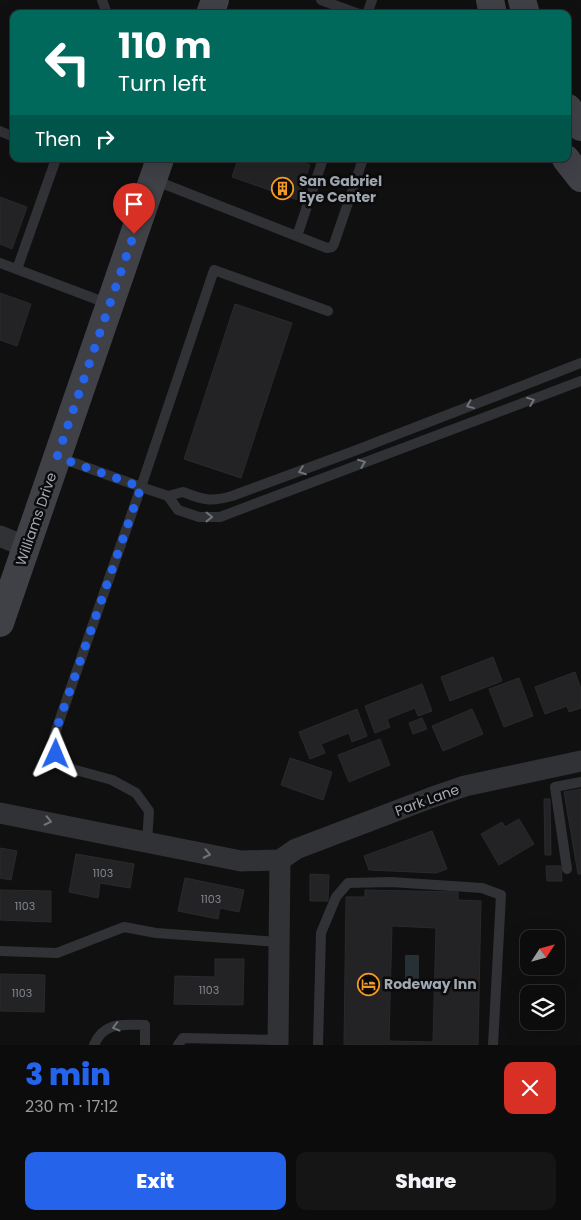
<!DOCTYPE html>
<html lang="en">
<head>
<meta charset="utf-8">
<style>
	:root { --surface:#0c0c0d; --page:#151516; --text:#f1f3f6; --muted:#9a9b9d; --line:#2c2c2e; --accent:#2563eb }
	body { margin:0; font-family:Poppins,sans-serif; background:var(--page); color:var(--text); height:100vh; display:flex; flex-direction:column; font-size:19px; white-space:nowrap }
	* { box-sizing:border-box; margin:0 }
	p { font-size:16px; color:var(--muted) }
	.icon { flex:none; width:28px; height:28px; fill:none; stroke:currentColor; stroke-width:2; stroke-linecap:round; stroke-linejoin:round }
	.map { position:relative; height:1045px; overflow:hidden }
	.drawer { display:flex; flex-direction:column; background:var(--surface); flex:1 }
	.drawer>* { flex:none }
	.top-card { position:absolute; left:10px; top:10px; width:561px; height:152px; border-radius:10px; box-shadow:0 5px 20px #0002,0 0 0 1px var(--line); background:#00695c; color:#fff; overflow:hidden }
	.needle { width:32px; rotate:54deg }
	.fabs { position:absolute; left:520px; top:930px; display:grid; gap:10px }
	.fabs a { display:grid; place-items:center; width:45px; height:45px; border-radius:10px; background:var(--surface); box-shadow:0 5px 20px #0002,0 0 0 1px var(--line); font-size:25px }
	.pin { position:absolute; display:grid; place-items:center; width:42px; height:42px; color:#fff; margin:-51px -21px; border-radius:50% 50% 50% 0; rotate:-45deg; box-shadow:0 0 5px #0007 }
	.pin .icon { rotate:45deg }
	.me { position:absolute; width:55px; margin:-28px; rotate:1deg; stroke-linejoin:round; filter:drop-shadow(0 0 4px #0008) }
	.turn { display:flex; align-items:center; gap:18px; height:105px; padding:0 25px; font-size:22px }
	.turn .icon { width:65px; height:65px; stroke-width:2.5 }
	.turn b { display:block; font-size:35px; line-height:42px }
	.then { display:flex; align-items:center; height:48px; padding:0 25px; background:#0003; gap:10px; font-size:19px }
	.round { display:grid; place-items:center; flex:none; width:52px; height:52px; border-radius:10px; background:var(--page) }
	.head { display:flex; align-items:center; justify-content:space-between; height:85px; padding:0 25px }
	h1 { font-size:30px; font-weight:800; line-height:38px; color:var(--accent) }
	.action { display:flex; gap:10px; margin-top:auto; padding:10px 25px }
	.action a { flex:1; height:58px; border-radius:10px; background:var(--accent); color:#fff; font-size:20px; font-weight:800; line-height:58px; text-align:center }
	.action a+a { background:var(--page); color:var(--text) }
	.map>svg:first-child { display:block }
	.water { fill:#263035 }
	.building { fill:#232325; stroke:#2a2a2d; fill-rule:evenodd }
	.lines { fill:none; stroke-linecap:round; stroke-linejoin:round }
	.lane { stroke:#313236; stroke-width:10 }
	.street { stroke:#313236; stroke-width:21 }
	.secondary { stroke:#3f4146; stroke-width:28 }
	.oneway { stroke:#6f737a }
	.route { stroke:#2563eb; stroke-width:9; stroke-dasharray:0 16.2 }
	.labels { text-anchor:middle; stroke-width:5; stroke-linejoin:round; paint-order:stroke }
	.number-label { font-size:11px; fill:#81868e }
	.poi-label { font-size:14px; font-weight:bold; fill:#a1a8b2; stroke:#0b0b0c; text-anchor:start }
	.street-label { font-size:14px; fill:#a1a8b2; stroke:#0b0b0c }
</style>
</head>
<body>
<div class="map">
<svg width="581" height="1045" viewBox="0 0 581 1045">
	<rect width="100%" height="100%" fill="#101011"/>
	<!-- water -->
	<rect class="water" x="405" y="955" width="14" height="32"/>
	<!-- building -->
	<g class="building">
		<path d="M238,159H291L310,165L298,200L232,177Z"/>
		<path d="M0,197L27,207L12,249L0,244Z"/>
		<path d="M0,293L31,304L17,346L0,340Z"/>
		<path d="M235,304L292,323L241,478L184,459Z"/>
		<path d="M493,657L502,681L450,701L441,677Z"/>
		<path d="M575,672L581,689V708L569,712L567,706L545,714L535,687Z"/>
		<path d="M519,678L533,716L504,727L489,689Z"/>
		<path d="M422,684L432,711L418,716L415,708L387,719L390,727L375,733L365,706Z"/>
		<path d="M357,709L367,736L352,742L349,733L321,744L325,753L310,759L299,732Z"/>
		<path d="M472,709L483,734L443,751L432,726Z"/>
		<path d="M422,718L427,729L413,734L409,723Z"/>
		<path d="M380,739L390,765L349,782L338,755Z"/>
		<path d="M290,758L332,772L323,800L281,785Z"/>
		<path d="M581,789V874H578L564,792Z"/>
		<path d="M544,799H550L551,855H545Z"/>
		<path d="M519,819L534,844L499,865L481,834L502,822L505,827Z"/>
		<path d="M432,831L447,869L436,873L369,870L364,856Z"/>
		<path d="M0,848L17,851L11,880L0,878Z"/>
		<path d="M76,854L134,864L130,888L100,883L98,898L69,892Z"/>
		<path d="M546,866H561L562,881H547Z"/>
		<path d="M310,874L329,875L328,901H310Z"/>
		<path d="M185,878L244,890L239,912L220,908L218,919L178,911Z"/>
		<path d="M0,890L51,891V922L0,920Z"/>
		<path d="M365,890L458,892V900L481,901L478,1045H344L346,897H365ZM392,926L436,928L433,1042L389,1041Z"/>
		<path d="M215,959H244L243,1005L174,1004L175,976L215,977Z"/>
		<path d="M0,974L45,975L44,1012L0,1011Z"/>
	</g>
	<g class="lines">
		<!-- lane -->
		<g class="lane">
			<path d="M102,0L106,11L105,14"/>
			<path d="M321,0L359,14"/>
			<path d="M367,14L372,0"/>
			<path d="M0,131L14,137"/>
			<path d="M154,180L327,248L332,247L334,244L363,159"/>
			<path d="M297,236L323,159"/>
			<path d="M0,263L109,304"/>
			<path d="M17,269L56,159"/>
			<path d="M58,457L141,487L214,270L328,311"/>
			<path d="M168,496L183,492C203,500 211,502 232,496L354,451L581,363"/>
			<path d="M147,842L149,811L136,793L112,780L72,769L56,754L54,736L141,487L168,496L178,510L199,517H220L581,381"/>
			<path d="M567,869L555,787L581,782"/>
			<path d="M0,951L57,953L124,927L156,933L279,942"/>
			<path d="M94,1045C104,1021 123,1025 145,1025V1045"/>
			<path d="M178,1045L183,1038L278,1040"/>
			<path d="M318,1045L321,933L336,897L348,883L391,882L482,888L501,895L493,1045"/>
		</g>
		<!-- street -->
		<g class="street">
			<path d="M0,536L26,547"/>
			<path d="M0,813L241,861L280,860L296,849L430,798L465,786L581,761"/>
			<path d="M278,1045L280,860"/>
		</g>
		<!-- secondary -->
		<g class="secondary">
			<path d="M490,0L493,14"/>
			<path d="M522,0L526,14"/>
			<path d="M210,14L215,0"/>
			<path d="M568,108L581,127"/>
			<path d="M566,159L581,178"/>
			<path d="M0,623L160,159"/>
		</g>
	</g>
	<!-- one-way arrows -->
	<defs><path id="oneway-chevron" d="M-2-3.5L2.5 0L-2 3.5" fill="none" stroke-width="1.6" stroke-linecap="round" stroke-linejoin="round" transform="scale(1.25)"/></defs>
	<g class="oneway">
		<use href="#oneway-chevron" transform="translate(531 401) rotate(-21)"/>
		<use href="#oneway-chevron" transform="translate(470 405) rotate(158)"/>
		<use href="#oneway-chevron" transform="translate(362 463) rotate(-21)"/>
		<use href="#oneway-chevron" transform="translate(302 471) rotate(160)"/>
		<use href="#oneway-chevron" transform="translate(209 517) rotate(1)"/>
		<use href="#oneway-chevron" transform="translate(48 821) rotate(12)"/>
		<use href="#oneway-chevron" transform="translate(207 854) rotate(12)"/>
		<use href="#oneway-chevron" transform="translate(116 1027) rotate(165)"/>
	</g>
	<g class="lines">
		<!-- route -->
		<path class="route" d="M56,754L54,736L141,487L57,457L134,234"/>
	</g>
	<!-- icons -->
	<defs>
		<symbol id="building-ring" viewBox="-11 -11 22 22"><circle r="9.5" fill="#0b0b0c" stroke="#f29927" stroke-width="1.5"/><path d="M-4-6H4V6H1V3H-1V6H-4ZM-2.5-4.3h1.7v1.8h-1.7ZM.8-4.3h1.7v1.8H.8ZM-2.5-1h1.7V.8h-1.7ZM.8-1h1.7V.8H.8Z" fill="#f29927"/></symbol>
		<symbol id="hotel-ring" viewBox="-11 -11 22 22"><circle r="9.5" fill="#0b0b0c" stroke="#f29927" stroke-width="1.5"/><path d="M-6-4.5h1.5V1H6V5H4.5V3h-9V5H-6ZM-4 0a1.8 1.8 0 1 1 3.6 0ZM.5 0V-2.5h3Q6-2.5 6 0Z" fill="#f29927"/></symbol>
	</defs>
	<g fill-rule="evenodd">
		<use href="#building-ring" x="270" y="176" width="25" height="25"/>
		<use href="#hotel-ring" x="356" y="972" width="25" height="25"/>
	</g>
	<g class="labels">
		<!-- number labels -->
		<g class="number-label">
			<text x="103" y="877">1103</text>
			<text x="211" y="903">1103</text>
			<text x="25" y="910">1103</text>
			<text x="209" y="994">1103</text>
			<text x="22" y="997">1103</text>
		</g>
		<!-- poi labels -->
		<g class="poi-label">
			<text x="299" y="186">San Gabriel<tspan x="299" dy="16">Eye Center</tspan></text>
			<text x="384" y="989">Rodeway Inn</text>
		</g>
		<!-- street labels -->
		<g class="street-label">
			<text transform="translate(36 519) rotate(-71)" y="5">Williams Drive</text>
			<text transform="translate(427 800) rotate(-20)" y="5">Park Lane</text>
		</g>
	</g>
</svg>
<div class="fabs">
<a><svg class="needle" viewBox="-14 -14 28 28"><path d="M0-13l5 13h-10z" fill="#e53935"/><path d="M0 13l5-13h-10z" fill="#9a9b9d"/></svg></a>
<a><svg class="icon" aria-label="layers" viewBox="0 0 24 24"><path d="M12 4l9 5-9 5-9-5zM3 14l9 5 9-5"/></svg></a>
</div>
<div class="pin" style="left:134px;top:234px;background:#d93025"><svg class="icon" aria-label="arrive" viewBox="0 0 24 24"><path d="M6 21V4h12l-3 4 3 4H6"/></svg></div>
<svg class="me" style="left:56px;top:754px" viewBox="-20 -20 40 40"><path d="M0-17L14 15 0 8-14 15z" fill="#2563eb" stroke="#fff" stroke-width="4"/></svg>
<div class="top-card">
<div class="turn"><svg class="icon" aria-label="left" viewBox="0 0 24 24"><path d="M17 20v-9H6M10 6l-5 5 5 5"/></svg><div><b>110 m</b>Turn left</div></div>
<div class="then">Then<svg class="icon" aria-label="right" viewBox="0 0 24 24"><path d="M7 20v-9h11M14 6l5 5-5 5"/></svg></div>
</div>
</div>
<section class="drawer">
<div class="head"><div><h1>3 min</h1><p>230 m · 17:12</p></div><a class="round" style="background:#d93025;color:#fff"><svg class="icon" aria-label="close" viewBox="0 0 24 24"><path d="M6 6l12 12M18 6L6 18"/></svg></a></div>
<div class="action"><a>Exit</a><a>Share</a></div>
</section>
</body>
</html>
